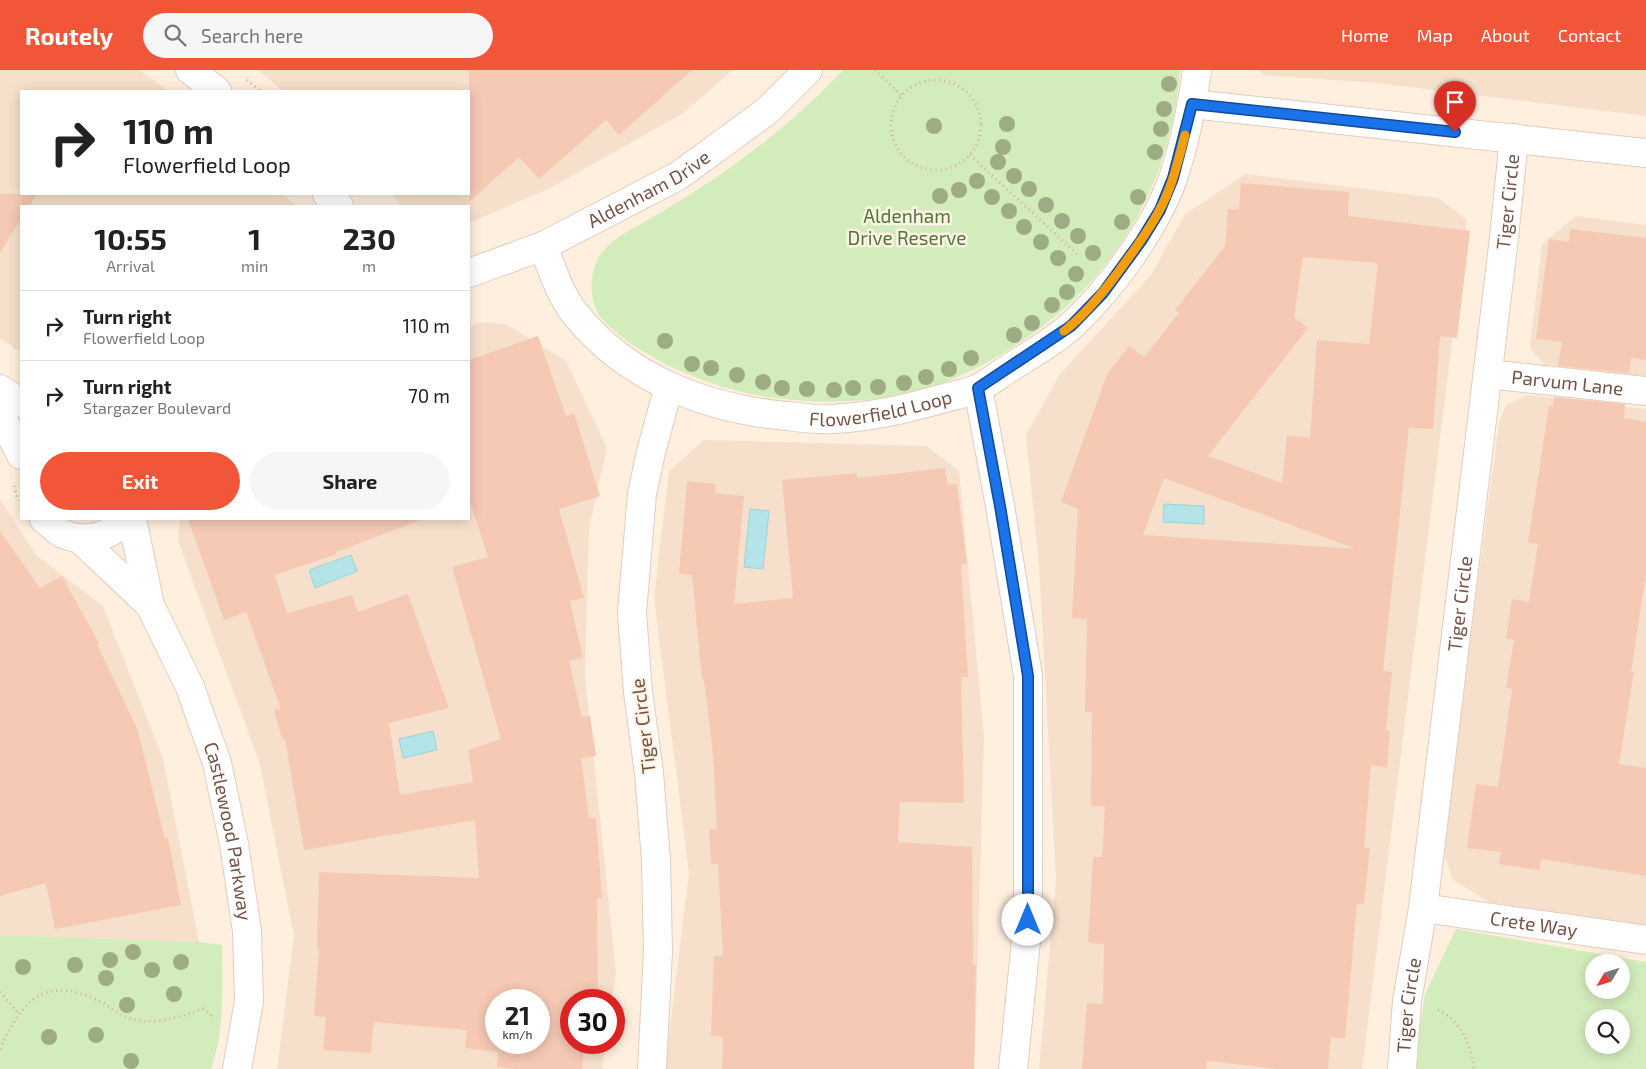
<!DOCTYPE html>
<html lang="en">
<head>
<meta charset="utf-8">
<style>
	:root { --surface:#fff; --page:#f6f6f6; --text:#222; --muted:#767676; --line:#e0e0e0; --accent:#f25639 }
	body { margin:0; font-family:"Exo 2",sans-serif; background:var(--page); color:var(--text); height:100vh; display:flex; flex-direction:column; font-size:19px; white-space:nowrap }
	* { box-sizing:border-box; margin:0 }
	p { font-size:16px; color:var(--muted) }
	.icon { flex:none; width:28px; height:28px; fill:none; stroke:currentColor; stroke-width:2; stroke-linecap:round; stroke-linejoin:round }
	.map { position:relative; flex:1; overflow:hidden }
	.panel { position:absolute; left:20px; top:135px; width:450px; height:315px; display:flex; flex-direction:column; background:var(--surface); border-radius:0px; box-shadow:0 2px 12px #0003 }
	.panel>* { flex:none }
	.hud { position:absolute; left:20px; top:20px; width:450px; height:105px; border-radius:0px; box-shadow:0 2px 12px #0003; background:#fff; color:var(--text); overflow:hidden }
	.needle { width:32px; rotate:232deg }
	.buttons { position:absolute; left:1585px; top:884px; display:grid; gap:10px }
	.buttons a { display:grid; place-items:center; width:45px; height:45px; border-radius:50%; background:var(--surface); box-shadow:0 2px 12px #0003; font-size:25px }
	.speed { position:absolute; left:485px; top:919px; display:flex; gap:10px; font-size:25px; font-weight:700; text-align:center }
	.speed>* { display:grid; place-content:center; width:65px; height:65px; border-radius:50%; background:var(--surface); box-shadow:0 2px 12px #0003; line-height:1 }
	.speed small { font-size:12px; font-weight:400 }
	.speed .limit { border:8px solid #d22; background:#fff; color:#111 }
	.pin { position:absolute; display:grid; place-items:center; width:42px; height:42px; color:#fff; margin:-51px -21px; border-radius:50% 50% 50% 0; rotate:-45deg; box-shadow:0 0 5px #0007 }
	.pin .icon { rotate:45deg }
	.me { position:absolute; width:55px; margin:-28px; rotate:0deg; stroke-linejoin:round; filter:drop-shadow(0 0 4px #0008) }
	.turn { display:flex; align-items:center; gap:18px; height:105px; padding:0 20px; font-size:22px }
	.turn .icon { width:65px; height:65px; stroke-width:2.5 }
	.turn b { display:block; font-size:35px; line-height:42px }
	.eta { display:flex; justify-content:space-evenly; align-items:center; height:85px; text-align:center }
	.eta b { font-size:30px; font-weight:700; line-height:35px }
	.action { display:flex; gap:10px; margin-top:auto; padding:10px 20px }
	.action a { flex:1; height:58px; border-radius:30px; background:var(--accent); color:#fff; font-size:20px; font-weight:700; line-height:58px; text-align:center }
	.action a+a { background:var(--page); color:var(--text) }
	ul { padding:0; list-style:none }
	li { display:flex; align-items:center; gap:15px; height:70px; padding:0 20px; border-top:1px solid var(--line) }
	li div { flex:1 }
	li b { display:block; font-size:19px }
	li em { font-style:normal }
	header { display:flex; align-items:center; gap:30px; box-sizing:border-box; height:70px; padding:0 25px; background:var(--accent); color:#fff }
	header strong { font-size:24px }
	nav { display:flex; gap:28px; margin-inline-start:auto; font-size:18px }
	.search { width:350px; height:45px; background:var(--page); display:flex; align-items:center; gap:12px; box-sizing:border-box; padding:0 18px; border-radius:28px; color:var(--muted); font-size:19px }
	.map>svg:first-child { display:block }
	.residential { fill:#f6e0cc; fill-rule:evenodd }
	.green { fill:#d3ecbc; fill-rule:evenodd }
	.water { fill:#b2e4e8; stroke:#97d5db }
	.building { fill:#f5c9b4; fill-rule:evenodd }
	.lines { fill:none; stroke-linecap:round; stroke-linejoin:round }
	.minor-casing { stroke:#e4ccbd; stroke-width:30 }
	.tertiary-casing { stroke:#e4ccbd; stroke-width:30 }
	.path { stroke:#daad97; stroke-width:3; stroke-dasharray:1 4; stroke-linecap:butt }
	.minor { stroke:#fff; stroke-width:28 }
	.tertiary { stroke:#fff; stroke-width:28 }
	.tree { fill:#9eac84 }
	.route-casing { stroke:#114b97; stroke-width:12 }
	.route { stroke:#1a73e8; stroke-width:9 }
	.slow { stroke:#f59e0b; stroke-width:9 }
	.labels { text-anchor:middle; stroke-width:5; stroke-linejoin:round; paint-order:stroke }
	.street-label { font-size:19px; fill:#755345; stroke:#fff3e6 }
	.park-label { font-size:19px; fill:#50763a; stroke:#fff3e6 }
</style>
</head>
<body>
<header>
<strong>Routely</strong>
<div class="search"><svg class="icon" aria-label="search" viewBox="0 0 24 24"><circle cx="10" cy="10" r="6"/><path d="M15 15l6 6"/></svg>Search here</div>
<nav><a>Home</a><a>Map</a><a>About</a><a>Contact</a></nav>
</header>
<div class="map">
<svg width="1646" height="999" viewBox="0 0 1646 999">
	<rect width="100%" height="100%" fill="#feefde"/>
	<!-- residential -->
	<g class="residential">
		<path d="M0,0H139L169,21H21V124H283L296,136H21V283L0,268Z"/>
		<path d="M258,0H733L682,44L550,118L469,153V136H402L392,124H469V21H283Z"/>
		<path d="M1259,0H1646V46L1376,13L1263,5Z"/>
		<path d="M1246,104L1438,128L1467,150L1362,999H1039L1056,810L1039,494L1026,365L1060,304L1151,205L1185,144Z"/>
		<path d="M1576,146L1646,155V307L1544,294L1530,278L1542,174Z"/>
		<path d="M480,252L506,254L566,291L607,378L589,458L585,605L616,903L612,930H571V972L606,973L602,999H277L294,866L260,694L178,471L180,449H469V257ZM496,930H539V972H496Z"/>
		<path d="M1528,325L1646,339V855L1488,832L1452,809L1443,777L1499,353L1506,335Z"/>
		<path d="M704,370L926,376L959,401L984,666L975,983L973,999H665L689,803L654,528L669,401Z"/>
		<path d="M0,429L36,485L103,536L163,689L199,872L0,865Z"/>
	</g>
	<!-- green -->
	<g class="green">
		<path d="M843,0H1180C1171,122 1105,225 998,286C966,305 928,321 890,327C853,333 813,333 775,328C723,322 656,296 616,262C609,256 601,250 597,241C590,228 590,209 595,196C602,173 627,162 646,151C718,110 786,61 843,0Z"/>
		<path d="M1456,859L1646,892V999H1413L1425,924ZM1594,892H1621V920H1594ZM1594,948H1621V975H1594Z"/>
		<path d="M0,865L199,872L222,875C222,916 225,960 211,999H0Z"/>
	</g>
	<!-- water -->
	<g class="water">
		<path d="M1164,434L1204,436V454L1163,452Z"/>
		<path d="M750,439L769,441L763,499L744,497Z"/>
		<path d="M351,485L357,501L315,518L309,500Z"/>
		<path d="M433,661L437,680L403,688L399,669Z"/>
	</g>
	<!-- building -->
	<g class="building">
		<path d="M469,0H692L619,65L606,50L539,109L519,87L469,132Z"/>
		<path d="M1241,113L1349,122L1348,146L1470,161L1457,268L1440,266L1433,359L1409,358L1383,601L1392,602L1386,660L1390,661L1387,698L1371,695L1364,777L1370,778L1364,834H1357L1345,969L1331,967L1328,999H1278L1207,991L1206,999H1082L1087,933L1103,934L1104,874L1088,873L1093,787H1102L1105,736H1091L1092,642H1085L1087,549L1072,548L1078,439L1061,432L1107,304L1129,276L1144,287L1179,243L1175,240L1225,176L1228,139L1239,140ZM1303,187L1378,193L1369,274L1317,270L1310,368L1287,365L1282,413L1208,386L1308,258L1294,247ZM1164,408L1356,479L1143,465Z"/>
		<path d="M0,124H37L29,136H21V149L0,183Z"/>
		<path d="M1570,159L1646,168V290L1631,288L1629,303L1558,296L1562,272L1536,269L1549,169L1569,172Z"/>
		<path d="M538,266L566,346L574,343L600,426L559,439L584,528L570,531L583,588L569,591L582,647L590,646L596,686L581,688L589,748H596L602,828H597L598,924H590L589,930H571V972H585L582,999H515L497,997L498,982L465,978L467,960L374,952L371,983L323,980L326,947L314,946L319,879H317L319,802L479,808L475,750L304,780L285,669H282L274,640L281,639L246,542L224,550L188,449H418V451L336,482L337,484L275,505L287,543L352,525L358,542L408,524L449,638L389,653L400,725L473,712L468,680L501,669L452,497L488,487L469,428V290ZM496,930H539V972H496Z"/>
		<path d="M1554,327L1625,334L1624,348L1646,352V503L1631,602H1634L1619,694L1646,698V806L1541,789L1539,800L1499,794L1501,782L1467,778L1476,714L1498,717L1512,619L1506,618L1514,570L1506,568L1512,529L1529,532L1538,474L1528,473L1549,336L1553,337Z"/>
		<path d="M945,398L948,415L957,414L967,494H961L968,607H961L964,733L900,732L898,772L972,777L973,895H976L974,999H722L723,967L711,966L714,886H723L718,794H711L709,759H717L713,684L704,610H702L692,505L679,504L687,411L716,414L715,423L744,426L734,534L793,528L782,410L857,403V408Z"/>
		<path d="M0,461L40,518L62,506L99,573L97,574L138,661L165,769L168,768L181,835L55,859L46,813L0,826Z"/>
	</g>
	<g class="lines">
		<defs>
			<g id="minor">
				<path d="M190,0L217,21"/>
				<path d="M1192,34L1646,83"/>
				<path d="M327,124L339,136"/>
				<path id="s1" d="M543,176C553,201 560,226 577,246C629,310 708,339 787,346C802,348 818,350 833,349C869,347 903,340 937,330C950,326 965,324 977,319C988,314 998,305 1008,299C1029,285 1054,272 1072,255C1111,219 1156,157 1173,108C1185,73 1192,36 1197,0"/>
				<path id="s2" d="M1488,304L1646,321"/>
				<path d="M978,318L1000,436L1028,606V851L1013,999"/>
				<path id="s3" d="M1423,838L1646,870"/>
				<path d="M652,999L658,882L656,790L649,703L638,622L632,543L642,424L651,382L669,316"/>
				<path id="s4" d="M1402,999L1407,931L1423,838L1504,168L1514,68"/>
			</g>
			<g id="tertiary">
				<path id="s5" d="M469,203L543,176L678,106L767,41L808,0"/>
				<path d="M0,319L21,333"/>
				<path d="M0,344L21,385"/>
				<path d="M44,449C50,453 57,461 63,464C84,473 111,468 124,449"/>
				<path id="s6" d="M132,449L150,535L190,617L217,693L234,774L247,861L249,931L237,999"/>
				<path d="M80,469L150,535"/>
			</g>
		</defs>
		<!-- minor casing -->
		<use href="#minor" class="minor-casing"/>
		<!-- tertiary casing -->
		<use href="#tertiary" class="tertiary-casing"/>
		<!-- path -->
		<g class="path">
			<path d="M875,0L901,25"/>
			<circle cx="936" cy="55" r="45"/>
			<path d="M247,10L260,21"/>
			<path d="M970,85L1077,184"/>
			<path d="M14,416L18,431"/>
			<path d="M0,922L18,943"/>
			<path d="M1438,940C1461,951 1471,974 1474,999"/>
			<path d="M0,979C22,931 44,904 99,931C110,936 119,945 132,949C156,956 181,946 203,939L210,944L213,950"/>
		</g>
		<!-- minor -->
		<use href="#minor" class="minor"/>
		<!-- tertiary -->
		<use href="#tertiary" class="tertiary"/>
	</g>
	<!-- trees -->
	<g class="tree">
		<circle cx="1169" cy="14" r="8"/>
		<circle cx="1164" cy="39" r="8"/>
		<circle cx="1007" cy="54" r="8"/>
		<circle cx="934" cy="56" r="8"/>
		<circle cx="1161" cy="59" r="8"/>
		<circle cx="1003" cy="77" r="8"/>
		<circle cx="1155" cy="82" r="8"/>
		<circle cx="998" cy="92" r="8"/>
		<circle cx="1014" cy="106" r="8"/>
		<circle cx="977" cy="111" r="8"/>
		<circle cx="1029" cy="119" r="8"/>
		<circle cx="959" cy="120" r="8"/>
		<circle cx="940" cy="126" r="8"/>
		<circle cx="992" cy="127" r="8"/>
		<circle cx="1138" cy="127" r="8"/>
		<circle cx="1046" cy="135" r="8"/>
		<circle cx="1009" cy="141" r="8"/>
		<circle cx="1062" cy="151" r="8"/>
		<circle cx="1122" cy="152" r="8"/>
		<circle cx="1024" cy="157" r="8"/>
		<circle cx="1078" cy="166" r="8"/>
		<circle cx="1041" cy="172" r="8"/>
		<circle cx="1093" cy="183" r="8"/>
		<circle cx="1058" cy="188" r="8"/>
		<circle cx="1076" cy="204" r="8"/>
		<circle cx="1067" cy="222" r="8"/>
		<circle cx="1052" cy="235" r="8"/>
		<circle cx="1032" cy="253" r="8"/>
		<circle cx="1014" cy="265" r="8"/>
		<circle cx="665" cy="271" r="8"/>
		<circle cx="971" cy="288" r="8"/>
		<circle cx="692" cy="294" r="8"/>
		<circle cx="711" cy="298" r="8"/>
		<circle cx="949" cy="299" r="8"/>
		<circle cx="737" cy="305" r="8"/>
		<circle cx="926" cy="307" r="8"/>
		<circle cx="763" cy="312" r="8"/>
		<circle cx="904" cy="313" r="8"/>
		<circle cx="878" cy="317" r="8"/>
		<circle cx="782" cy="318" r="8"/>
		<circle cx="853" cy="318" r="8"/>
		<circle cx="807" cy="319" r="8"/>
		<circle cx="834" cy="320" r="8"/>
		<circle cx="133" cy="882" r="8"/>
		<circle cx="110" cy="890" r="8"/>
		<circle cx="181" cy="892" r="8"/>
		<circle cx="75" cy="895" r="8"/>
		<circle cx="23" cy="897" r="8"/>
		<circle cx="152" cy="900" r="8"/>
		<circle cx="106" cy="908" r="8"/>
		<circle cx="174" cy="924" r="8"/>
		<circle cx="127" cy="935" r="8"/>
		<circle cx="96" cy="965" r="8"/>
		<circle cx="49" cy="967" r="8"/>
		<circle cx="131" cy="991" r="8"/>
	</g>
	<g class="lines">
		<defs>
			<path id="route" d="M1028,850V606L1000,436L978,318L1071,256L1103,223L1141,171L1160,140L1173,108L1192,34L1455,62"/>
		</defs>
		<!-- route casing -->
		<use href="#route" class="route-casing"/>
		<!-- route -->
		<use href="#route" class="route"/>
		<!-- slow -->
		<path class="slow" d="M1064,261C1084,246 1101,225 1116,205C1131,184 1147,164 1159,141C1172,118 1178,91 1185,65"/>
	</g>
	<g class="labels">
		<!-- street labels -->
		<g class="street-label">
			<text dy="7" stroke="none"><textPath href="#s5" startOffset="199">Aldenham Drive</textPath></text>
			<text dy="7" stroke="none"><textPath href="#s4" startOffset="874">Tiger Circle</textPath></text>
			<text dy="7" stroke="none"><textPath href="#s2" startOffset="80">Parvum Lane</textPath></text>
			<text dy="7" stroke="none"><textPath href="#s1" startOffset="412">Flowerfield Loop</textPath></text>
			<text dy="7" stroke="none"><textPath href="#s4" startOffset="469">Tiger Circle</textPath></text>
			<text transform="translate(643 656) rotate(-97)" y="7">Tiger Circle</text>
			<text dy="7" stroke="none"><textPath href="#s6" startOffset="329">Castlewood Parkway</textPath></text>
			<text dy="7" stroke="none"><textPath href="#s3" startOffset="112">Crete Way</textPath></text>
			<text dy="7" stroke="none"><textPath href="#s4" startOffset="64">Tiger Circle</textPath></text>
		</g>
		<!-- park labels -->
		<g class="park-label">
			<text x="907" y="153">Aldenham<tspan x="907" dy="22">Drive Reserve</tspan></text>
		</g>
	</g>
</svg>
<div class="buttons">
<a><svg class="needle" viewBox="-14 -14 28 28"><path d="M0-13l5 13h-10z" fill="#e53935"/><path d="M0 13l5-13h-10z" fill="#767676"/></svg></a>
<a><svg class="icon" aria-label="search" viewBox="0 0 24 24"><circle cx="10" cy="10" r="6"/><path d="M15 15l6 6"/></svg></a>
</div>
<div class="speed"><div>21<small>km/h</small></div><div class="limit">30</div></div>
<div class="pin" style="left:1455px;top:62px;background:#d93025"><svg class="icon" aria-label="arrive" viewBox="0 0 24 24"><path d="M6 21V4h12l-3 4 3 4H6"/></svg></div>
<svg class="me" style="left:1028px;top:850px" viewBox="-20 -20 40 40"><circle r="19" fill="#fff"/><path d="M0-13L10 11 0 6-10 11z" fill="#1a73e8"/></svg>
<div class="hud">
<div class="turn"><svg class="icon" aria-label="right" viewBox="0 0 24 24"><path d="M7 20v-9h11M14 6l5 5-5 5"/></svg><div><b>110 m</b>Flowerfield Loop</div></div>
</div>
<section class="panel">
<div class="eta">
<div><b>10:55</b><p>Arrival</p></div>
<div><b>1</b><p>min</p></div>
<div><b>230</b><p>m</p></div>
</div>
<ul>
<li><svg class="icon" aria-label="right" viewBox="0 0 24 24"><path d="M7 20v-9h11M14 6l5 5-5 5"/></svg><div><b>Turn right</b><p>Flowerfield Loop</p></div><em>110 m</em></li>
<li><svg class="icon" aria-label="right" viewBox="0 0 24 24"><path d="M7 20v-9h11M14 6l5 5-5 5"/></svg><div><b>Turn right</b><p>Stargazer Boulevard</p></div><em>70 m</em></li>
</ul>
<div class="action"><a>Exit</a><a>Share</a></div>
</section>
</div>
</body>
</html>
